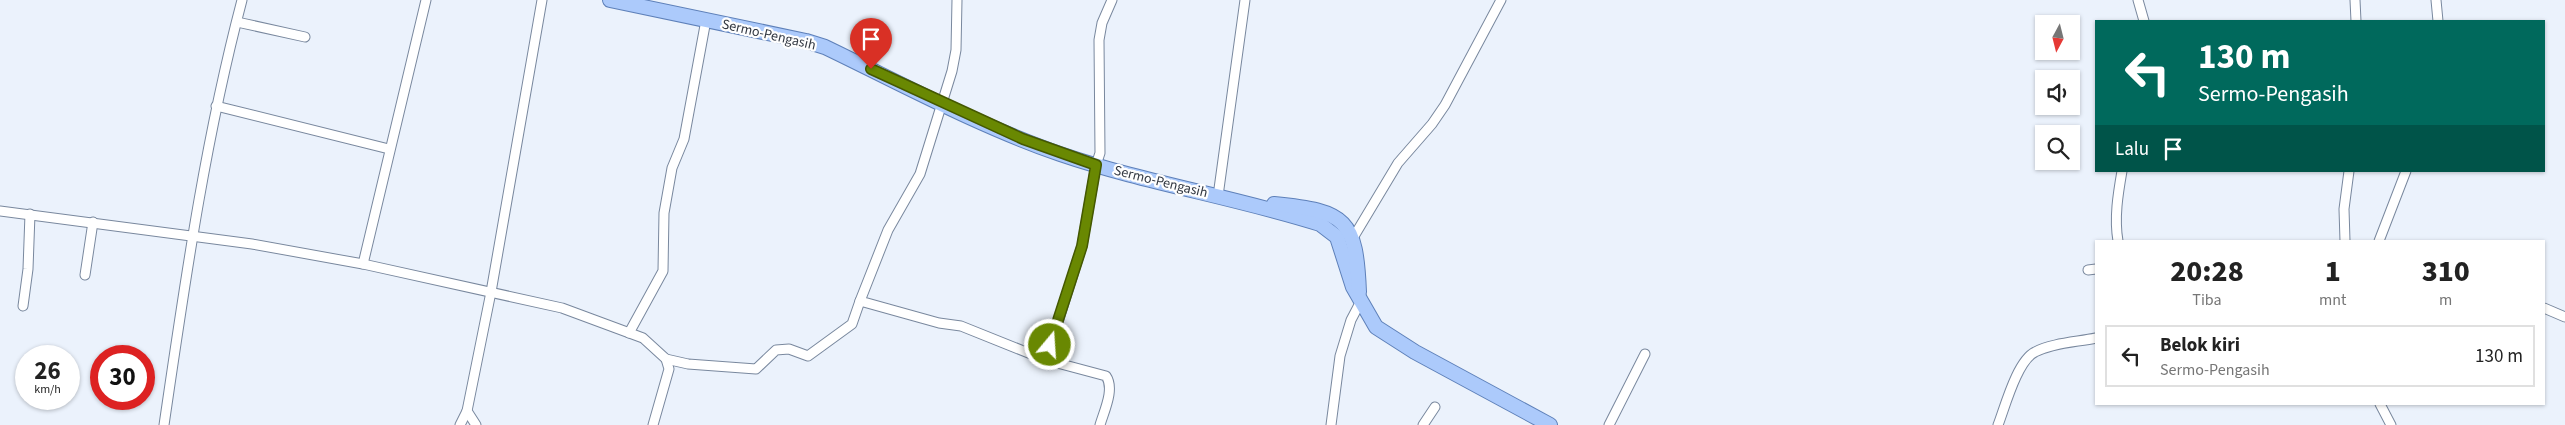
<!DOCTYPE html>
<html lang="id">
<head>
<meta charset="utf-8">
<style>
	:root { --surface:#fff; --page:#f6f6f6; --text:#222; --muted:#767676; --line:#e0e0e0 }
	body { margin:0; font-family:"Source Sans 3",sans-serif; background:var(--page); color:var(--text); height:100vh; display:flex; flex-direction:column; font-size:19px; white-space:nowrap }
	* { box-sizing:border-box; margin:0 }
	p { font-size:16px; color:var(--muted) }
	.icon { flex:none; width:28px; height:28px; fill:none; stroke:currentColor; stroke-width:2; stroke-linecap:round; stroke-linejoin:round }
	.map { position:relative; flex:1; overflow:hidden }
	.drawer { position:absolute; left:2095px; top:240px; width:450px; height:165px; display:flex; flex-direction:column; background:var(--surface); border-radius:0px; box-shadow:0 1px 4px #0004 }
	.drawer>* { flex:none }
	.hud { position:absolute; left:2095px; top:20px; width:450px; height:152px; border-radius:0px; box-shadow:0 1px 4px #0004; background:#00695c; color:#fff; overflow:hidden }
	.needle { width:32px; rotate:187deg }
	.fabs { position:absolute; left:2035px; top:15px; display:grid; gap:10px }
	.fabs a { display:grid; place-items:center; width:45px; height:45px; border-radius:0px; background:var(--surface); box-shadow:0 1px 4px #0004; font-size:25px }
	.speed { position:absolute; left:15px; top:345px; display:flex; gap:10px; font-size:25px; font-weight:700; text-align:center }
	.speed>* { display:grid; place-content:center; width:65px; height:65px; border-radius:50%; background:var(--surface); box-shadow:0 1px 4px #0004; line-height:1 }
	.speed small { font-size:12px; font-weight:400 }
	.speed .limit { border:8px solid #d22; background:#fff; color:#111 }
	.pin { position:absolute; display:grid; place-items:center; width:42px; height:42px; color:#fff; margin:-51px -21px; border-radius:50% 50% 50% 0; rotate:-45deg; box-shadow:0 0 5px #0007 }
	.pin .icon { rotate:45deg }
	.me { position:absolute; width:55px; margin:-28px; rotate:18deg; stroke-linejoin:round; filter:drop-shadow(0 0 4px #0008) }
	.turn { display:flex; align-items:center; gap:18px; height:105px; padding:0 20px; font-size:22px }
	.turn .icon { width:65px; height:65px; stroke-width:2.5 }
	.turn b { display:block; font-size:35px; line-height:42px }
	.then { display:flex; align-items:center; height:48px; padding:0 20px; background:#0003; gap:10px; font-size:19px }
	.eta { display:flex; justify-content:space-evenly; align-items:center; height:85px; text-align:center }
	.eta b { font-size:30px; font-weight:800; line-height:35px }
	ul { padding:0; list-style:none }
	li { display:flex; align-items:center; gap:15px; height:62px; margin:0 10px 8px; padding:0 10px; border:2px solid var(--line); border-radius:0px }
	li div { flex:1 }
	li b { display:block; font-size:19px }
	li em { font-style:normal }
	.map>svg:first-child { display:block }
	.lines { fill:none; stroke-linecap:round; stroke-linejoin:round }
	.street-casing { stroke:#79889e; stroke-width:11 }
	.primary-casing { stroke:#5e80b9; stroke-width:16 }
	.street { stroke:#fff; stroke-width:9 }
	.primary { stroke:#accafb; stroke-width:14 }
	.route-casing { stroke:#445801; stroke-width:12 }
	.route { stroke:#698802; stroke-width:9 }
	.labels { text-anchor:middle; stroke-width:4.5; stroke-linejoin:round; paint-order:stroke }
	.street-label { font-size:14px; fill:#323842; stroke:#fefefe }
</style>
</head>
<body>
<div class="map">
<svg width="2565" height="425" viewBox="0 0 2565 425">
	<rect width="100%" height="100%" fill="#ebf2fc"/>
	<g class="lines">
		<defs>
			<g id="street">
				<path d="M957,0L956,50L952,71L920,174L888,230L860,301L939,323L961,326L1046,360"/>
				<path d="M2138,0L2144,21"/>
				<path d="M2355,0L2356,21"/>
				<path d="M2436,0L2438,21"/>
				<path d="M237,22L305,37"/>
				<path d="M216,106L389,149"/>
				<path d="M1218,196L1245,0"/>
				<path d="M0,211L252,244L363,264L562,308L643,338L666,359L669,369L653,425"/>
				<path d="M1353,238L1398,163L1432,124L1445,105L1501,0"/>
				<path d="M2118,241C2114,218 2118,194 2122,171"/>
				<path d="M2345,241L2344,209L2349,171"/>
				<path d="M2379,241L2406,171"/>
				<path d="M363,264L426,0"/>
				<path d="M2088,270L2096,269"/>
				<path d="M85,275L93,222"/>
				<path d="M23,306L28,269L30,214"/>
				<path d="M2544,308L2565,317"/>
				<path d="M629,333L663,271L664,213L672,168L684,139L706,20"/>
				<path d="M666,359L688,364L756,369L776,350L789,349L808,356L852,324L860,301"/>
				<path d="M2380,404L2391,425"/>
				<path d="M164,425C185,282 205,140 242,0"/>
				<path d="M460,425L467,411"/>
				<path d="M476,425L467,411L491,292L542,0"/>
				<path d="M1100,425C1104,411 1115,389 1106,376L1046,360L1082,246L1096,165L1100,153L1099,40L1102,23L1112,0"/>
				<path d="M1331,425L1340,356L1351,320L1361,301"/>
				<path d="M1423,425L1435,407"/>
				<path d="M1609,425L1645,354"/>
				<path d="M1998,425C2005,407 2017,361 2035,352C2052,343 2077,342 2096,338"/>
			</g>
			<g id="primary">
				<path d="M610,0L806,41L825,47C902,84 979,126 1060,154C1145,183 1235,197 1320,224L1337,237L1353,287L1376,327L1415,352L1550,425"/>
				<path d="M1274,204C1347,211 1356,220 1359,292"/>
			</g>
		</defs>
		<!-- street casing -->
		<use href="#street" class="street-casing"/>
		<!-- primary casing -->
		<use href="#primary" class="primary-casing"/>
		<!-- street -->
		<use href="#street" class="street"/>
		<!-- primary -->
		<use href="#primary" class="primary"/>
	</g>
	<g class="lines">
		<defs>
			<path id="route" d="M871,69L1023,139L1096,165L1082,246L1050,345"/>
		</defs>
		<!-- route casing -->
		<use href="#route" class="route-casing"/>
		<!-- route -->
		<use href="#route" class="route"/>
	</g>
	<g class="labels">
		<!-- street labels -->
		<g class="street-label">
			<text transform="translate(769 34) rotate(13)" y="5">Sermo-Pengasih</text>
			<text transform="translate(1161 181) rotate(14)" y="5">Sermo-Pengasih</text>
		</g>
	</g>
</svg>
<div class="fabs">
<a><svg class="needle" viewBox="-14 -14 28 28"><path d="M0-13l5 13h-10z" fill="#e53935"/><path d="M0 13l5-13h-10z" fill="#767676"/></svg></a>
<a><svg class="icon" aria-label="sound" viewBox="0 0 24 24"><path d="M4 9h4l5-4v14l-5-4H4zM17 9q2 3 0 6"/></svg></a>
<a><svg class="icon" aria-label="search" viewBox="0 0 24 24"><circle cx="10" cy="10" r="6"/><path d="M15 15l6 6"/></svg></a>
</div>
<div class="speed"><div>26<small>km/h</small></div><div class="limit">30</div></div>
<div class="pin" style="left:871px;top:69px;background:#d93025"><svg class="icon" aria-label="arrive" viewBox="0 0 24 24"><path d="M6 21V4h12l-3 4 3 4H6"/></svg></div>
<svg class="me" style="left:1050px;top:345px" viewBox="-20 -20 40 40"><circle r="17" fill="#698802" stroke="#fff" stroke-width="3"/><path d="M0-11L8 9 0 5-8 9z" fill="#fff"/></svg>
<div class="hud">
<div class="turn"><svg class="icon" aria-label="left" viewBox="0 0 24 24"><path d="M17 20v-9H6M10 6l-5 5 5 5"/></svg><div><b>130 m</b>Sermo-Pengasih</div></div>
<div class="then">Lalu<svg class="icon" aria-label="arrive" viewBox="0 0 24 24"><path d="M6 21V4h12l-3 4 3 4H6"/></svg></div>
</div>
<section class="drawer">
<div class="eta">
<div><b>20:28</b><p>Tiba</p></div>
<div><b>1</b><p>mnt</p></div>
<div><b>310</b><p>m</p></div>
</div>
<ul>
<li><svg class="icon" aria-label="left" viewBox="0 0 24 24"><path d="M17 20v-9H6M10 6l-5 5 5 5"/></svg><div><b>Belok kiri</b><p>Sermo-Pengasih</p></div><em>130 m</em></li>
</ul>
</section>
</div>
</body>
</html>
